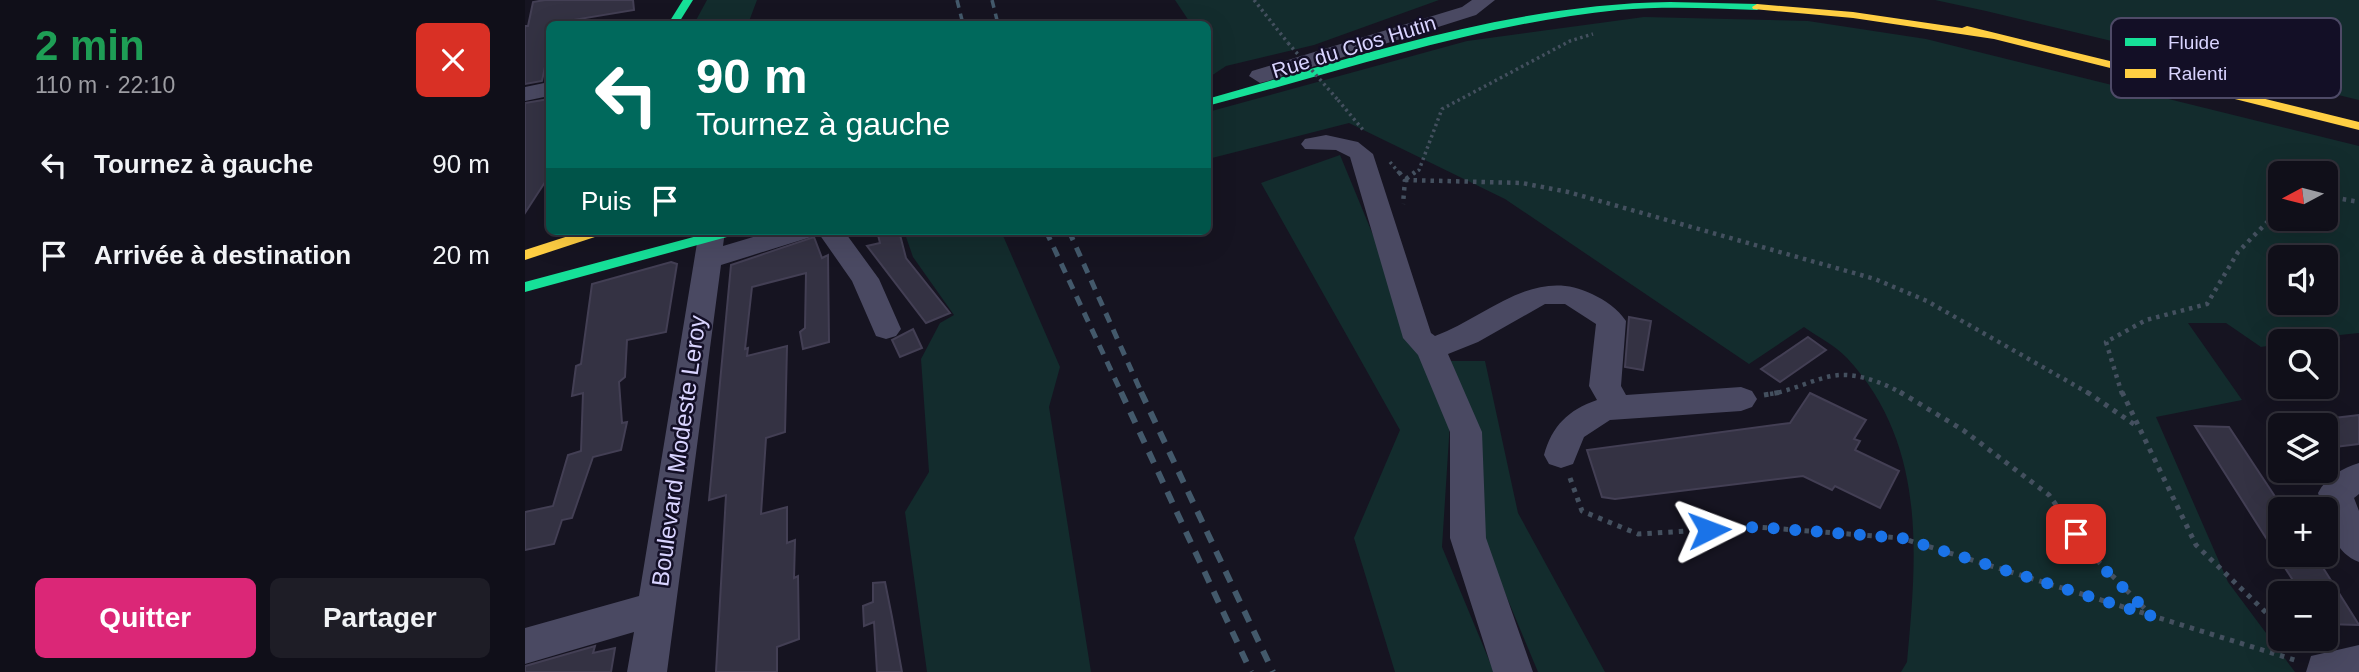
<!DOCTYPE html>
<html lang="fr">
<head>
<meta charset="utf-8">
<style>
	:root { --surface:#100f19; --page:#1e1d26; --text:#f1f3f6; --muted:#9c9ca2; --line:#302f38; --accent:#db2777 }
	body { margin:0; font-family:Helvetica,sans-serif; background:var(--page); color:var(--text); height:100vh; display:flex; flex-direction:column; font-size:26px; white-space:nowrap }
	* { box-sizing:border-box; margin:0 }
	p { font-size:23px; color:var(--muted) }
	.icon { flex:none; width:38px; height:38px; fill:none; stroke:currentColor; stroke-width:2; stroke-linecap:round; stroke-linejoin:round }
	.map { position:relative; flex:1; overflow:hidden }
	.drawer { display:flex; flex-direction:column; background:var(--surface); width:525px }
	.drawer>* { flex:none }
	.guide { position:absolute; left:21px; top:21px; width:665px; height:214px; border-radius:10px; box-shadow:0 7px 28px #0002,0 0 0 2px var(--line); background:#00695c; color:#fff; overflow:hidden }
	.needle { width:46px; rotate:263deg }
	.controls { position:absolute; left:1743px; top:161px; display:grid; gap:14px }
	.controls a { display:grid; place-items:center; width:70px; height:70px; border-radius:10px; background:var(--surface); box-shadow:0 7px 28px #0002,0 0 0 2px var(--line); font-size:35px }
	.pin { position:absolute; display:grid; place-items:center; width:60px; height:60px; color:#fff; margin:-30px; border-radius:14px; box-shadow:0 4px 10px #0006 }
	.me { position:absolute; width:77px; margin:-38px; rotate:87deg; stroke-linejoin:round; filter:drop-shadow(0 0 5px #0008) }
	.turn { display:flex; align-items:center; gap:24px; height:147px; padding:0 35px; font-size:32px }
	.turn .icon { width:91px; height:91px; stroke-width:2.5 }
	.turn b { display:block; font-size:49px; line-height:60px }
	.then { display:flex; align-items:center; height:66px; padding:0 35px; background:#0003; gap:14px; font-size:26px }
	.round { display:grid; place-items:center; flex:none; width:74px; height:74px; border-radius:10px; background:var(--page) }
	.summary { display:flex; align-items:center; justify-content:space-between; height:119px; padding:0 35px }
	h1 { font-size:42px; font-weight:700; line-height:52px; color:#1e9e55 }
	.cta { display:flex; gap:14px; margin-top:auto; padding:14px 35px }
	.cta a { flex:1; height:80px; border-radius:10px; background:var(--accent); color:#fff; font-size:28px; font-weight:700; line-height:80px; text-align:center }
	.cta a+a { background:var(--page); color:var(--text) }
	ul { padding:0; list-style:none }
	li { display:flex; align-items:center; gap:21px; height:91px; padding:0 35px }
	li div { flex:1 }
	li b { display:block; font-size:26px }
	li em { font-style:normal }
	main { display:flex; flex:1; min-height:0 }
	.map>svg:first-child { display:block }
	.green { fill:#132c2d; fill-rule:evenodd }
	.building { fill:#343243; stroke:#433f54; stroke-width:2 }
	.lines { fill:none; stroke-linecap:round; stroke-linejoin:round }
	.path-far2 { stroke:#44505f; stroke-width:3.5; stroke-dasharray:2.5 3.5; stroke-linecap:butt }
	.path-far1 { stroke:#44505f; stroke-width:4.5; stroke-dasharray:3.5 5; stroke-linecap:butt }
	.path { stroke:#44505f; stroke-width:5; stroke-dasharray:4.5 6; stroke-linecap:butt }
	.street { fill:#4a4962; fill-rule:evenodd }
	.fast { fill:#16e098; fill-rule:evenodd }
	.slow { fill:#ffcf43; fill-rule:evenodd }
	.rail-far2 { stroke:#43596b; stroke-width:3.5; stroke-dasharray:8 6; stroke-linecap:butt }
	.rail-far1 { stroke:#43596b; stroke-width:5; stroke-dasharray:10 8; stroke-linecap:butt }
	.rail { stroke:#43596b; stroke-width:6; stroke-dasharray:12 10; stroke-linecap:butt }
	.path-bridge { stroke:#44505f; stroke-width:3.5; stroke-dasharray:2.5 3.5; stroke-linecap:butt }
	.route { stroke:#1a73e8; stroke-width:12; stroke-dasharray:0 21.6 }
	.labels { text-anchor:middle; stroke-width:5; stroke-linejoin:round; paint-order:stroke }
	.far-street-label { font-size:21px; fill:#d9d4ff; stroke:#130f26 }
	.street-label { font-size:24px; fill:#d9d4ff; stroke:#130f26 }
	.key { fill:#130f26; stroke:#4e4a67; stroke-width:2 }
	.key-label { font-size:19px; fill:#d9d4ff }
</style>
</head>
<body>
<main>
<section class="drawer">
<div class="summary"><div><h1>2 min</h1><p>110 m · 22:10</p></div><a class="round" style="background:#d93025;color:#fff"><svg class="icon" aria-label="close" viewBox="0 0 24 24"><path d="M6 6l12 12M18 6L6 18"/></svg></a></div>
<ul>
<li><svg class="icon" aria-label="left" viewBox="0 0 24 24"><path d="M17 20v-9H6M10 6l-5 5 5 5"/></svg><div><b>Tournez à gauche</b></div><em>90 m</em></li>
<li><svg class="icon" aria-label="arrive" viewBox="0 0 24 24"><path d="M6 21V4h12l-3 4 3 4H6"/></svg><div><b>Arrivée à destination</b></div><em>20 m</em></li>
</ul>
<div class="cta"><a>Quitter</a><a>Partager</a></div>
</section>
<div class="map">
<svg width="1834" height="672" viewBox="0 0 1834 672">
	<rect width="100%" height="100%" fill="#161421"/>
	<!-- green -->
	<g class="green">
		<path d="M182,0H232L223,24H169Z"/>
		<path d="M650,0H914L789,45L701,66L683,78L682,24H666Z"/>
		<path d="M1410,0H1834V100L1461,11Z"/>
		<path d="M1119,17L1283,21L1401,39L1834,146V333L1755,341V344L1736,347L1701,323H1663L1717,400L1631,417L1703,582L1770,672H1376L1382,662C1392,555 1402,444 1322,358C1311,346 1293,337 1279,327L1224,364L980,199L824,123L683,159V112L942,41ZM1755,173H1801V219H1755ZM1755,257H1801V303H1755Z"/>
		<path d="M815,155L925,422L917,547L969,672H870L829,538L875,430L736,183Z"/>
		<path d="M379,231H476L535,367L524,407L566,672H402L380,512L404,472L396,359L415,323L429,315L388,257Z"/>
		<path d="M925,361H960L993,513L1080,672H1013L955,533Z"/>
	</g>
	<!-- building -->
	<g class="building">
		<path d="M20,0H108L109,10L24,24V48L17,81L0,84V26H3L8,2Z"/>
		<path d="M24,99V176L0,213V103Z"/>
		<path d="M352,231H374L381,258L425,313L401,323L342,246L355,243Z"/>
		<path d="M289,237L297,258L303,255L304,342L278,349L275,332L280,328L281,273L227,287L220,349L223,348L222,356L262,346L260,432L241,438L236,514L262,507V543L270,540L269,578L273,576L274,639L252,647V672H191L201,495L184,500L206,265Z"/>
		<path d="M146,262L152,264L141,332L102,340L100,377L94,382L97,423L102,422L96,450L68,457L47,518L37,520L29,544L0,550V512L28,506L43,455L56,451L58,393L47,396L51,366L56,364L67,284Z"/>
		<path d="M1104,317L1126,321L1118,370L1100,367Z"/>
		<path d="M388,329L397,348L375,357L367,340Z"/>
		<path d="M1283,337L1301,350L1255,382L1236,369Z"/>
		<path d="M1285,393L1341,420L1329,439L1335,441L1330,450L1374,471L1355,508L1310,486L1307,490L1278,476L1090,499L1077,497L1062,450L1265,423Z"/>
		<path d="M1834,415V444L1801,448V419Z"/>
		<path d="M1670,426L1704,427L1755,504V555H1790L1834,625L1801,624V593H1776Z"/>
		<path d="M360,582L367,617L377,672H352L349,622L339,626L338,606L348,602V583Z"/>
		<path d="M70,646L68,653L90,648L86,672H0V666Z"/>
	</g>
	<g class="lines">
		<!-- path-far2 -->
		<g class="path-far2">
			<path d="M729,0L763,43"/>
			<path d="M813,100L839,131"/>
			<path d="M865,162L875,174"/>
			<path d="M888,174L894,170L917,109L1045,41L1068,34"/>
		</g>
		<!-- path-far1 -->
		<g class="path-far1">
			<path d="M874,172L880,180L878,204"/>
			<path d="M881,179L890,172"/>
			<path d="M880,180L997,183L1043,192L1350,279L1402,301L1565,394"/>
			<path d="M1801,196L1834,202"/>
			<path d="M1245,394C1268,391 1294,376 1315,375C1336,374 1361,384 1378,394"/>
			<path d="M1597,394L1581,342L1621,320L1682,304L1713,252L1755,209"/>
		</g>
		<!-- path -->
		<g class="path">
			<path d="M1375,392L1438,430L1524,495L1565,553L1626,615"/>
			<path d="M1562,392L1613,427"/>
			<path d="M1597,392L1671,545L1755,626"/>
			<path d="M1239,395L1257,392"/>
			<path d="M1045,478L1057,511L1113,534L1231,527L1376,538L1773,661"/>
			<path d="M1769,639L1781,650"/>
		</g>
		<!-- street -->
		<g class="street">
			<path d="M947,0H970L951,15L743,81L735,83L724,76L727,71L937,7Z"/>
			<path d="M24,82V96L0,101V87Z"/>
			<path d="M801,135L833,142L848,154L906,333L910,336C962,317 1009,265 1067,294C1080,300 1093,309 1101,321L1096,386L1101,395L1216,387L1227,391L1232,399L1227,407L1216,411L1085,420L1059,437L1048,464L1036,468L1024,464L1019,455C1027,426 1043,410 1072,400L1064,386L1071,324L1040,304H1020L953,342L923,354L957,432L961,538L1008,672H968L925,538V432L893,355L878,338L825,157L811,150L780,149L776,144L780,139Z"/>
			<path d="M174,231H200L198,246L248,231H290L286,237L196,265L142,672H102L109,632L0,664V628L114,596Z"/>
			<path d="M292,231H319L354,279L376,329L371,336L361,339L351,336L327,281Z"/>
			<path d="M1834,463V494L1829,498L1834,511V562C1806,552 1801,516 1793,493C1801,477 1818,468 1834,463Z"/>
			<path d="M1834,645V672H1781L1786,656Z"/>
		</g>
		<!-- fast -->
		<g class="fast">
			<path d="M158,0H168L153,24H143Z"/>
			<path d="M1145,2L1232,4L1237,7L1232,10C1186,8 1139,6 1093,10C952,24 819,71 682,106V99C833,56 987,4 1145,2Z"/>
			<path d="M191,231H215L213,234L0,292V282Z"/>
		</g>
		<!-- slow -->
		<g class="slow">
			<path d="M1232,4L1328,12L1437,28L1442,26L1834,122V130L1469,39L1328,18L1228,9L1227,7Z"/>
			<path d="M59,231H81L79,234L0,260V250Z"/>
		</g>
		<!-- rail-far2 -->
		<g class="rail-far2">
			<path d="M432,0L438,24"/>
			<path d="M467,0L473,24"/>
		</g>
		<!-- rail-far1 -->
		<g class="rail-far1">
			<path d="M521,231L597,394"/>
			<path d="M544,231L617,394"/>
		</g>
		<!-- rail -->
		<g class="rail">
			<path d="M596,392L726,672"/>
			<path d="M616,392L748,672"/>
		</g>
		<!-- path-bridge -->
		<path class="path-bridge" d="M763,43L813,100"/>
	</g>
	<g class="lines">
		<!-- route -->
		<path class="route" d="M1184,530L1231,527L1377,538L1627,616L1564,554L1551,534"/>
	</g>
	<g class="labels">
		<!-- far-street labels -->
		<g class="far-street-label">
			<text transform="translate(829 47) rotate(-17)" y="7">Rue du Clos Hutin</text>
		</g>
		<!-- street labels -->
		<g class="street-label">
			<text transform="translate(154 451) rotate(-82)" y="8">Boulevard Modeste Leroy</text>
		</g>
	</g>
	<!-- legend -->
	<rect x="1586" y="18" width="230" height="80" rx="10" class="key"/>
	<rect x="1600" y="38" width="31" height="8" fill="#16e098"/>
	<rect x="1600" y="69" width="31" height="9" fill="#ffcf43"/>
	<g class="key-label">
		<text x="1643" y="49">Fluide</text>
		<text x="1643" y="80">Ralenti</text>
	</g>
</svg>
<div class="controls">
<a><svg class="needle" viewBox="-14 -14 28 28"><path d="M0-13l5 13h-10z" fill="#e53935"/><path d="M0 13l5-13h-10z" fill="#9c9ca2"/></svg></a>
<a><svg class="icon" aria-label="sound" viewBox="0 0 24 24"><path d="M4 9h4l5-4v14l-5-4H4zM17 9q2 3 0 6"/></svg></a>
<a><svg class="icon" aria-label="search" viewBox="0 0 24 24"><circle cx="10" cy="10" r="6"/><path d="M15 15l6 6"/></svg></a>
<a><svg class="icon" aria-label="layers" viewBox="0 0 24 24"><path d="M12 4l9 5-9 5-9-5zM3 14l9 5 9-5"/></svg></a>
<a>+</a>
<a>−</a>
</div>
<div class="pin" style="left:1551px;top:534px;background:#d93025"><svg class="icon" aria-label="arrive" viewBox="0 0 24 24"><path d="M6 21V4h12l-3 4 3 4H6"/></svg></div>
<svg class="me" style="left:1184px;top:530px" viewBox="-20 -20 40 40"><path d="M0-17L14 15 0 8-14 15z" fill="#1a73e8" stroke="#fff" stroke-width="4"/></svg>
<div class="guide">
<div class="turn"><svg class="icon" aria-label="left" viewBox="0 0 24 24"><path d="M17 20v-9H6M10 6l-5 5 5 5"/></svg><div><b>90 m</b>Tournez à gauche</div></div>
<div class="then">Puis<svg class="icon" aria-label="arrive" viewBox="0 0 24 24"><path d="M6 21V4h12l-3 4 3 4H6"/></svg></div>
</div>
</div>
</main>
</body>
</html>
